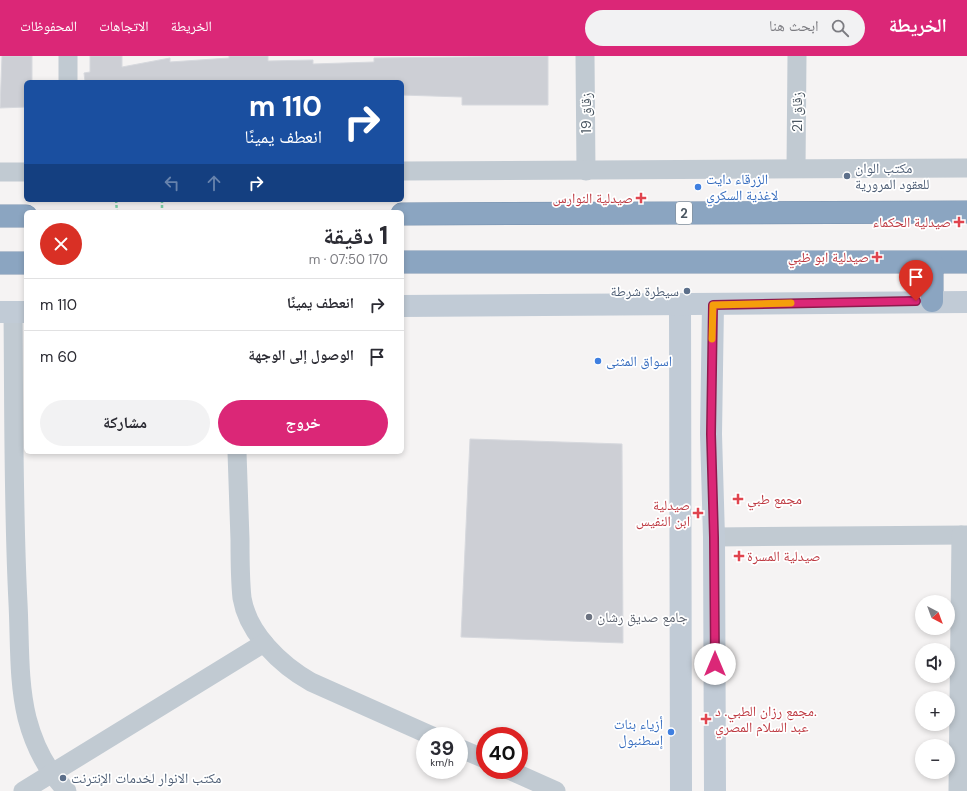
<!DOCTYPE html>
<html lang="ar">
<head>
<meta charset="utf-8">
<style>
	:root { --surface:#fff; --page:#f2f2f3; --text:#2b2b33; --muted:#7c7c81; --line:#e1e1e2; --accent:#db2777 }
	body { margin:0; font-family:"DM Sans","Noto Naskh Arabic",sans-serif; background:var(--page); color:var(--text); direction:rtl; height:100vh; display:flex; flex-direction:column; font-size:15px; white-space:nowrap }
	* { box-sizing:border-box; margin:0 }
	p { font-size:13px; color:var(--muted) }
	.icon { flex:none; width:22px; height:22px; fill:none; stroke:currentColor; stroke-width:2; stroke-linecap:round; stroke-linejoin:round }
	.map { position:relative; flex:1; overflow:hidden; direction:ltr }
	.details { position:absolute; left:24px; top:154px; width:380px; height:244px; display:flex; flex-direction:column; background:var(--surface); border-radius:6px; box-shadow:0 2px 6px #0003; direction:rtl }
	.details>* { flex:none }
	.hud { position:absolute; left:24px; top:24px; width:380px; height:122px; border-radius:6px; box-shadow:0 2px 6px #0003; direction:rtl; background:#1a4fa0; color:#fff; overflow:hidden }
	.needle { width:26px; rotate:139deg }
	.buttons { position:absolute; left:915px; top:539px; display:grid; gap:8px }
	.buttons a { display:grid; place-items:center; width:40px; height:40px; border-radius:50%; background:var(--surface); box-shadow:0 2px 6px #0003; font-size:20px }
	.speed { position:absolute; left:416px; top:671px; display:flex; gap:8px; font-size:20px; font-weight:700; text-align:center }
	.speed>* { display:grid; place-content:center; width:52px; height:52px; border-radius:50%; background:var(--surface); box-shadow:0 2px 6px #0003; line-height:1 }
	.speed small { font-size:10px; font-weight:400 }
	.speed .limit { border:6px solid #d22; background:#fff; color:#111 }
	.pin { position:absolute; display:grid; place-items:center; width:34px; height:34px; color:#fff; margin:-41px -17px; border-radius:50% 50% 50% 0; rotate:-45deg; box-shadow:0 0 4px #0007 }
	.pin .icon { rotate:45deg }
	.me { position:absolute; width:44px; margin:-22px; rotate:0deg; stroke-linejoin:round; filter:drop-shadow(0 0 3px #0008) }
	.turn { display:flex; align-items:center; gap:14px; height:84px; padding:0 16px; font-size:18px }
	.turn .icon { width:52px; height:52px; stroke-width:2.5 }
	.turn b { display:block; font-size:28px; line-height:34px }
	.lanes { display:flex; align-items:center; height:38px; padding:0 16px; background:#0003; justify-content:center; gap:20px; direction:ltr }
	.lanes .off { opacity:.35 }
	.round { display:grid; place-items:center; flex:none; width:42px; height:42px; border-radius:21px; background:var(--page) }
	.head { display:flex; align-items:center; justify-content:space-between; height:68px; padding:0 16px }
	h1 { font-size:24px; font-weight:800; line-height:30px }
	.primary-button { display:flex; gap:8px; margin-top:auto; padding:8px 16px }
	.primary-button a { flex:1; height:46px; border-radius:24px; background:var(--accent); color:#fff; font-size:16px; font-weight:800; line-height:46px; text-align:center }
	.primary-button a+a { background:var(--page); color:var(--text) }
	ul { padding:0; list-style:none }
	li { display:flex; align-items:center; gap:12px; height:52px; padding:0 16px; border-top:1px solid var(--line) }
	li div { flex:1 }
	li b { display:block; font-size:15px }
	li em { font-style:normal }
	header { display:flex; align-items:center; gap:24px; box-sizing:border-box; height:56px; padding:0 20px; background:var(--accent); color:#fff }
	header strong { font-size:19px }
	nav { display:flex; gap:22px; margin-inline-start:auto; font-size:14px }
	.search { width:280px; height:36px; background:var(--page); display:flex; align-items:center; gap:10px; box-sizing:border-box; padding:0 14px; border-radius:22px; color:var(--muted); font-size:15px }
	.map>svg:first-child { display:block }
	.building { fill:#cdcfd5; stroke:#d7d9de }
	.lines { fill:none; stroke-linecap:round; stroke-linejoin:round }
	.highway-casing { stroke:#7690ad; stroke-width:23 }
	.path { stroke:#7ad0a6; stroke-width:2.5; stroke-dasharray:3 2; stroke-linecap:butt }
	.street { stroke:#c1cad2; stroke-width:19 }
	.secondary { stroke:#c1cbd6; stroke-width:22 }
	.highway { stroke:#8ba5c1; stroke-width:22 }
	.route-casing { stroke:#8e194d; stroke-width:10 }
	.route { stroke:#db2777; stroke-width:7 }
	.slow { stroke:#f59e0b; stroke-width:7 }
	.service-dot { fill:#5c6f8a; stroke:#fff; stroke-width:1.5 }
	.shop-dot { fill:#3f7fe0; stroke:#fff; stroke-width:1.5 }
	.health-dot { fill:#e0444e; stroke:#fff; stroke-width:1.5 }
	.worship-dot { fill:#6b7280; stroke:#fff; stroke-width:1.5 }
	.labels { text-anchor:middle; stroke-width:3.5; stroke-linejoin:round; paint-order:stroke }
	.shield { fill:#fff; stroke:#808990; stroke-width:1 }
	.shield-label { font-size:13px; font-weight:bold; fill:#4a5661 }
	.street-label { font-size:14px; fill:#4a5661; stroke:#fff }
	.service-label { font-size:14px; fill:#4e5e75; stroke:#fff; text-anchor:start }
	.shop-label { font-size:14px; fill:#366cbe; stroke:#fff; text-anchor:start }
	.health-label { font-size:14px; fill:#be3a42; stroke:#fff; text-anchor:end }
	.worship-label { font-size:14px; fill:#5b616d; stroke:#fff; text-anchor:start }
</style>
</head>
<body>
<header>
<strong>الخريطة</strong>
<div class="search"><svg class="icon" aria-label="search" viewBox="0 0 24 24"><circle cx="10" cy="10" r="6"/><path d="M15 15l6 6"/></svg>ابحث هنا</div>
<nav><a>الخريطة</a><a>الاتجاهات</a><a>المحفوظات</a></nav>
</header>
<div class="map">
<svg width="967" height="735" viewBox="0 0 967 735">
	<rect width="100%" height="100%" fill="#f5f3f3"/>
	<!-- building -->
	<g class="building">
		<path d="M2,0H32V26H26V51L0,52Z"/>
		<path d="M90,0H122V11L170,2V6L229,2V0H268V5L313,4V8L374,6V2L548,0V49H462V41L402,39V26H85L84,17L90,16Z"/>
		<path d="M470,383L622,388L623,587L461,581Z"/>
	</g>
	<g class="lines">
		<defs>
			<g id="highway">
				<path d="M402,158L967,156"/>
				<path d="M0,160H26"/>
				<path d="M402,206H967"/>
				<path d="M0,207H26"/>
				<path d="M932,207V245"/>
			</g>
		</defs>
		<!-- highway casing -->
		<use href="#highway" class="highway-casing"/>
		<!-- path -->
		<g class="path">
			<path d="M116,144L117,156"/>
			<path d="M162,144V156"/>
		</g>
		<!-- street -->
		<g class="street">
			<path d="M585,0L586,115"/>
			<path d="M68,26V0"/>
			<path d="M796,112L797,0"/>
			<path d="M402,115L967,112"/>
			<path d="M0,116H26"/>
			<path d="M13,256C14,353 13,450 18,547C20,585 18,625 27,662C34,689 47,715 67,735"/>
			<path d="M237,396C238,425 239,455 240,484C240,503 240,523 242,542C248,578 281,609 311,626L432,680"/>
			<path d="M714,481L967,479"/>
			<path d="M459,692L485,703"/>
			<path d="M509,714L556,735"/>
			<path d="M23,735L264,587"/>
			<path d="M958,735L961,479"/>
		</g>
		<!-- secondary -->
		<g class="secondary">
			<path d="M680,249L681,735"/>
			<path d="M713,249L711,378L714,481L715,735"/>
			<path d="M402,250L967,246"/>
			<path d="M0,256H26"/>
		</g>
		<!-- highway -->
		<use href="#highway" class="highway"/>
	</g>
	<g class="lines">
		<defs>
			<path id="route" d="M715,608L714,481L711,378L713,249L916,245"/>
		</defs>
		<!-- route casing -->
		<use href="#route" class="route-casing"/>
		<!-- route -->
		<use href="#route" class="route"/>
		<!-- slow -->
		<path class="slow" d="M712,283L713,249L791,247"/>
	</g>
	<!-- markers -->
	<g class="service-dot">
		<circle cx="847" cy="120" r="4"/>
		<circle cx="687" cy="235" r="4"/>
		<circle cx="63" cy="722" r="4"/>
	</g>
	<g class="shop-dot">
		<circle cx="698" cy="131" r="4"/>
		<circle cx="598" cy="305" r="4"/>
		<circle cx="671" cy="676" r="4"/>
	</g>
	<g class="health-dot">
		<path d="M639 136h4v4h4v4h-4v4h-4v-4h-4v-4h4z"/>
		<path d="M957 160h4v4h4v4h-4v4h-4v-4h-4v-4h4z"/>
		<path d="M875 195h4v4h4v4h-4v4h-4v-4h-4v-4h4z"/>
		<path d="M736 437h4v4h4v4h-4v4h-4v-4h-4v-4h4z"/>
		<path d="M696 451h4v4h4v4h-4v4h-4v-4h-4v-4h4z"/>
		<path d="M737 494h4v4h4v4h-4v4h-4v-4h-4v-4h4z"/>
		<path d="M704 657h4v4h4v4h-4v4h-4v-4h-4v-4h4z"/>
	</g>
	<circle class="worship-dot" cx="589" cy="561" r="4"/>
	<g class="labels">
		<!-- shield labels -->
		<rect class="shield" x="676" y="146" width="16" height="22" rx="3"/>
		<g class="shield-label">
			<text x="684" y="162">2</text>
		</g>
		<!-- street labels -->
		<g class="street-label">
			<text transform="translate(797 56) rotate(-90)" y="5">زقاق 21</text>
			<text transform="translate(586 57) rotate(-90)" y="5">زقاق 19</text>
		</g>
		<!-- service labels -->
		<g class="service-label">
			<text x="855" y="117">مكتب الوان<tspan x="855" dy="16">للعقود المرورية</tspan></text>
			<text x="679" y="240" text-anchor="end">سيطرة شرطة</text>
			<text x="71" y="727">مكتب الانوار لخدمات الإنترنت</text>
		</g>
		<!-- shop labels -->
		<g class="shop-label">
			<text x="706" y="128">الزرقاء دايت<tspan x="706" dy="16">لاغذية السكري</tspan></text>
			<text x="606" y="310">اسواق المثنى</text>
			<text x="663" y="673" text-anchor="end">أزياء بنات<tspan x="663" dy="16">إسطنبول</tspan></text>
		</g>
		<!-- health labels -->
		<g class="health-label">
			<text x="633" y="147">صيدلية النوارس</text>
			<text x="951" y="171">صيدلية الحكماء</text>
			<text x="869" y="206">صيدلية ابو ظبي</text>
			<text x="747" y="448" text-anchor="start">مجمع طبي</text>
			<text x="690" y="454">صيدلية<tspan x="690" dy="16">ابن النفيس</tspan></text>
			<text x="747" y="505" text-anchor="start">صيدلية المسرة</text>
			<text x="715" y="660" text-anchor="start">مجمع رزان الطبي. د.<tspan x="715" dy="16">عبد السلام المصري</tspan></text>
		</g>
		<!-- worship labels -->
		<g class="worship-label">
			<text x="597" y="566">جامع صديق رشان</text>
		</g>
	</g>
</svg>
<div class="buttons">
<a><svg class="needle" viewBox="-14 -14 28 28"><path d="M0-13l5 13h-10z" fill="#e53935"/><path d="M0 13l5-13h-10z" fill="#7c7c81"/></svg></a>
<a><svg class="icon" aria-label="sound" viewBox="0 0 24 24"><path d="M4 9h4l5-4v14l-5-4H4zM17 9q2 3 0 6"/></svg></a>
<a>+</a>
<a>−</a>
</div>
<div class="speed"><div>39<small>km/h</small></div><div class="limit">40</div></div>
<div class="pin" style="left:916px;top:245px;background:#d93025"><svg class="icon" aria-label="arrive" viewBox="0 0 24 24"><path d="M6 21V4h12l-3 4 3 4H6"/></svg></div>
<svg class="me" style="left:715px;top:608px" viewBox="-20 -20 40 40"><circle r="19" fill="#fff"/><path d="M0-13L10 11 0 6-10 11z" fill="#db2777"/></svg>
<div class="hud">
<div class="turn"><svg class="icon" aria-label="right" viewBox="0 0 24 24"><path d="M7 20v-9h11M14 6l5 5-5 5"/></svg><div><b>110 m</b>انعطف يمينًا</div></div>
<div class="lanes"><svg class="icon off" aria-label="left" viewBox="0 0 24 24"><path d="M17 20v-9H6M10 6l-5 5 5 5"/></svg><svg class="icon off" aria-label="ahead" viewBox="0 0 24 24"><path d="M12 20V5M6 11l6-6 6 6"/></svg><svg class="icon" aria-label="right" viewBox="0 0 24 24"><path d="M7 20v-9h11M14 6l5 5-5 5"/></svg></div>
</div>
<section class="details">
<div class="head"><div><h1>1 دقيقة</h1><p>170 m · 07:50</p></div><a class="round" style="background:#d93025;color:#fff"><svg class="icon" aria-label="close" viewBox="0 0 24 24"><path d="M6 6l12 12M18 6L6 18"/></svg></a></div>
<ul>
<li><svg class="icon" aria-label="right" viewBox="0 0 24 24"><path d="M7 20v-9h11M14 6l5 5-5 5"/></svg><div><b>انعطف يمينًا</b></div><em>110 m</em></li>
<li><svg class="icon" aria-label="arrive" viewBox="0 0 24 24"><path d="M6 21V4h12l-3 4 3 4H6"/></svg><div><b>الوصول إلى الوجهة</b></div><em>60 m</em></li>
</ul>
<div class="primary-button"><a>خروج</a><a>مشاركة</a></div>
</section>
</div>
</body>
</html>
